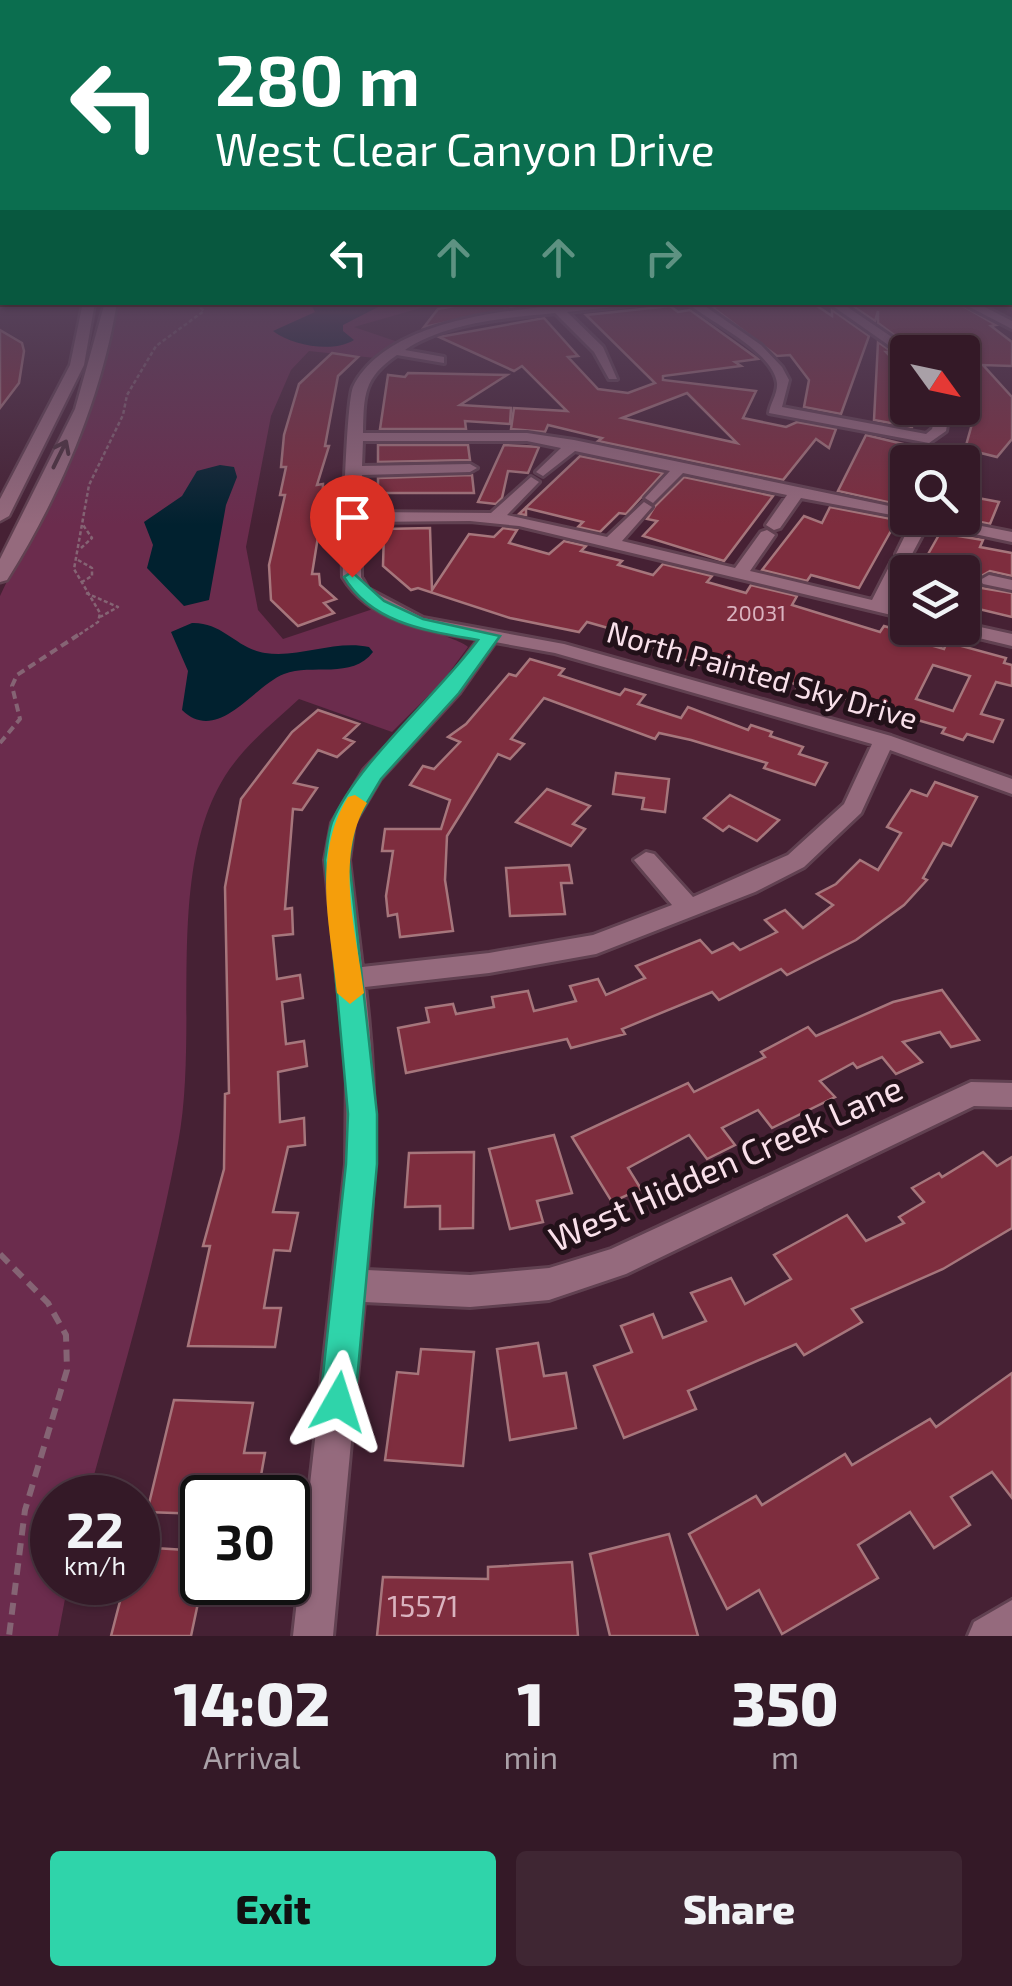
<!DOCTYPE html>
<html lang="en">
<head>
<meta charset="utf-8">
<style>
	:root { --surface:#341927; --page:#3f2633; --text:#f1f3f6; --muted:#a9a0a7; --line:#4e3844; --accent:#2fd4aa }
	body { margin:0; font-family:"Exo 2",sans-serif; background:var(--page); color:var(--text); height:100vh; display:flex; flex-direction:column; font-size:38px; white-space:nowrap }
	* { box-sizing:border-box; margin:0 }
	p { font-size:32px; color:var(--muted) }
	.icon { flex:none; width:55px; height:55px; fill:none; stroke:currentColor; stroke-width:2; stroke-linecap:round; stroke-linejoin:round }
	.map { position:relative; height:1636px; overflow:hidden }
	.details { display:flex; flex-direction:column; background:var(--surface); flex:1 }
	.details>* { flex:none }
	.banner { position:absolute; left:0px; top:0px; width:1012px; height:305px; box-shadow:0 2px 8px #0004,0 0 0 2px var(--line); background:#0b6e4f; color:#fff; overflow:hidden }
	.needle { width:65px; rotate:123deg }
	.buttons { position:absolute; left:890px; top:335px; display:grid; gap:20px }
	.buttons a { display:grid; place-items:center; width:90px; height:90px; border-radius:10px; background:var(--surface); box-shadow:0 2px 8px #0004,0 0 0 2px var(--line); font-size:50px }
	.speed { position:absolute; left:30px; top:1475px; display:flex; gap:20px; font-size:50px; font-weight:700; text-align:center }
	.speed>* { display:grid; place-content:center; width:130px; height:130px; border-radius:50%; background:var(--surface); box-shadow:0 2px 8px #0004,0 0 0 2px var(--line); line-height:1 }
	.speed small { font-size:25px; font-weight:400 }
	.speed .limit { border:5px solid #111; border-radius:15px; background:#fff; color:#111 }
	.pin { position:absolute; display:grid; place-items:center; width:85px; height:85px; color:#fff; margin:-102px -42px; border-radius:50% 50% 50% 0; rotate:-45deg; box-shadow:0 0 10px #0007 }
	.pin .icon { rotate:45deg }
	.me { position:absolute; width:110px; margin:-55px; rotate:6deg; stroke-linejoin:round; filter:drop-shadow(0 0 8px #0008) }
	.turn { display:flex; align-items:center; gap:35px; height:210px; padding:0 50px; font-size:45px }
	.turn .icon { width:130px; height:130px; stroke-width:2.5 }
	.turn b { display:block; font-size:70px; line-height:85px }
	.lanes { display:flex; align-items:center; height:95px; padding:0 50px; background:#0003; justify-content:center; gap:50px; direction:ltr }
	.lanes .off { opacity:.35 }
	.eta { display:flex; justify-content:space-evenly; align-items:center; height:170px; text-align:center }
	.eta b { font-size:60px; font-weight:800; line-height:70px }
	.cta { display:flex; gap:20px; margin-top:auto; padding:20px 50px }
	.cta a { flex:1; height:115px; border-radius:10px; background:var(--accent); color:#111; font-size:40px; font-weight:800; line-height:115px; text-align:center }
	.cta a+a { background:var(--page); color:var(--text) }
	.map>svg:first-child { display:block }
	.green { fill:#6b2c4d }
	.water { fill:#01212f }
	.building { fill:#7e2d3e; stroke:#a6767c; stroke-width:2.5; fill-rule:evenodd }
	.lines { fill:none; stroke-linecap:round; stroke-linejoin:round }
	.minor-casing { stroke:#614151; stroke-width:6 }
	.tertiary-casing { stroke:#614151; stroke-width:5 }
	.path-far2 { stroke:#856474; stroke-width:2.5; stroke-dasharray:4 2.5; stroke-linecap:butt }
	.path-far1 { stroke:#856474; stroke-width:4; stroke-dasharray:8 5; stroke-linecap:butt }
	.path { stroke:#856474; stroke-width:6; stroke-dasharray:12 8; stroke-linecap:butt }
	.minor { fill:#956a7d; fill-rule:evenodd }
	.tertiary { fill:#956a7d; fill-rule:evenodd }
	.oneway { stroke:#4a303c }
	.route { fill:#2fd4aa; stroke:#1f8a6e; stroke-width:2.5 }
	.slow { fill:#f59e0b }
	.labels { text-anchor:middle; stroke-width:10; stroke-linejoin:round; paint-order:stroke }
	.far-number-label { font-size:22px; fill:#dab3bf }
	.street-label { font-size:30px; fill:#f9e0ea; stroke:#221119 }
	.near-number-label { font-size:30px; fill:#dab3bf }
	.near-street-label { font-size:35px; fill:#f9e0ea; stroke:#221119 }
</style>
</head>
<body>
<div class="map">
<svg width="1012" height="1636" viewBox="0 0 1012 1636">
	<rect width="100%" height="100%" fill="#462134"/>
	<!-- green -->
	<path class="green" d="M117,303H438L354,327L401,343L375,358L309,351L291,370L271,416L246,547L258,610L283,639L373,609C390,618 464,640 468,647L443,681L392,732L299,699C273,723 244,746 225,776C164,874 200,1029 178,1143C156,1263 120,1380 88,1497L52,1498V1582L68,1583L58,1636H0V596L97,391Z"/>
	<!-- water -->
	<g class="water">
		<path d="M310,303H386L343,325V331L354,340C333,353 293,346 273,331L315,312Z"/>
		<path d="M220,465L234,467L237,477L226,505L209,600L184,606L147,568L153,545L144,522L182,496L197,471Z"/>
		<path d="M192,623C223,622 237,649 265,653C301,658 334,640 369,647L373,652C352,680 312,663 284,674C253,686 218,745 182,710L188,671L171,632Z"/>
	</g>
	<!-- building -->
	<g class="building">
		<path d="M476,302L532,304L424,327L438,309Z"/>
		<path d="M743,302H811L832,316V310L869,336L841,414L804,407L809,380L790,355L777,356L712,307Z"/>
		<path d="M847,302H956L996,325L991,326L1012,342V366L983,365L1012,397V439L997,457L965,449L977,406H973L962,379V352H917L878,323V311L875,321Z"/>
		<path d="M670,306L678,312L690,310L758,359L735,362L741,366L663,376V380L756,391L743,418L786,427L797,422L836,429L829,448L816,439L783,480L598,441L602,438L548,425L545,432L511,429L514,408L567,411L522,366L514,371L439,337L544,318L578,356L568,357L598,389L628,393L655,383L586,315ZM687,393L737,443L622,418Z"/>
		<path d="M0,330L22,343L24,351L19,383L0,408Z"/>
		<path d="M878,342L892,352H886L908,374V411L918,413L912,427L874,420Z"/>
		<path d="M332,353L358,357L338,376L325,446H329L317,485L323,484L322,512L312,574H319L320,585L336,599L324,603L334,613L298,626L271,600L269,565L285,495H280L286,467H281L284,435L299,384Z"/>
		<path d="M408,373L507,375L460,405L511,408L510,424L465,421L466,429H380L388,375L405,377Z"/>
		<path d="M866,435L944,454L943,462H908L905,506L838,491Z"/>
		<path d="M378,445H468L470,460L378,462Z"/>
		<path d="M504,445L539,447L528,473L508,471L502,498L496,504L478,502Z"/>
		<path d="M580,456L663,473L626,514L619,513L600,532L578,527L583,522L526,508V515L519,514Z"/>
		<path d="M472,475L474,493H378V478Z"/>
		<path d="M684,477L773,496L724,561L643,536L657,521L647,519L655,506Z"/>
		<path d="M962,495L999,502L990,524L962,518Z"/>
		<path d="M830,507L897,520L859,588L811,575L807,581L762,570L804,516L822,523Z"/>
		<path d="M430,528L432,590L469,534L494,537L503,528L517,530L509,543L549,554L564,541L586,546L581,551L622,561L618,565L653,575L663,564L712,576L707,582L746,593L751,585L797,596L792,605L880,632L884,626L905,632L902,637L944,649L947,642L1006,658L1004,663L1012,665V686L996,682L981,714L1003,720L993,742L967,734L963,740L942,733L945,728L890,712L887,717L865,711L868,705L819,691L815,697L795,691L799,685L759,673L754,681L732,674L740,664L707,654L699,665L645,645L641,649L621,643L629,634L587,622L579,632L510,618L418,588L411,590L383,566L384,529ZM933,665L970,676L953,711L916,699Z"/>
		<path d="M940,533L983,540L980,547L1012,553V576L990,571L976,579L982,588L1012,593V617L962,605V572H918Z"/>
		<path d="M530,659L564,669L559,675L620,695L625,689L645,695L638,704L681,718L688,707L748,730L751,725L772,732L770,736L803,747L799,754L827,763L815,785L764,768L767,763L691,740L659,733L655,739L544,698L511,739L524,744L510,759L498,754L447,836L445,880L453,931L400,937L397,914L388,916L386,896L393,851H382L385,829H441L450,800L410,785L423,766L434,769L460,742L448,737L466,724L509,674L516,676Z"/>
		<path d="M318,710L359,724L344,738L354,742L337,757L318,750L294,783L317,788L302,810L293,809L285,909L292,908L293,934L273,936L277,979L300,975L303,998L282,1002L286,1044L304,1041L307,1066L278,1072L280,1122L304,1118L305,1145L288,1147L273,1212L298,1213L290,1251L274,1250L264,1308H281L275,1347L188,1346L210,1246H203L224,1169L225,1094L229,1093L225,887L241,799L292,732Z"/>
		<path d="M616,773L669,779L665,812L642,809L644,798L613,794Z"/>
		<path d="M935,782L977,797L951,846L943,843L923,878L927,880L904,905L856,940L787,975L781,969L719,1000L712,992L622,1029L625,1034L571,1048L567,1039L406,1073L398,1028L429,1022L426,1008L453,1004L456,1014L494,1007L492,997L528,991L534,1011L576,1001L570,986L598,979L606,995L645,978L636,966L700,940L712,953L733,943L740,950L777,932L765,920L785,910L803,928L833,905L817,894L836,884L860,860L878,870L901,833L887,827L911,790L927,796Z"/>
		<path d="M547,789L590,806L573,824L585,829L571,846L516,822Z"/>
		<path d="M730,795L779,820L757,841L729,826L723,831L704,818Z"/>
		<path d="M569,865L572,883H561L565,914L510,916L506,868Z"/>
		<path d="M942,990L979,1040L951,1047L940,1032L903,1042L922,1062L896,1074L882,1057L857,1068L853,1063L820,1081L835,1097L772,1128L758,1110L722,1128L735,1145L707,1159L689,1135L628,1168L641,1189L612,1202L572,1137L688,1083L694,1092L765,1057L761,1052L808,1027L816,1036L893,1002Z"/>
		<path d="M554,1135L572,1193L537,1201L543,1222L510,1229L489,1149Z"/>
		<path d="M474,1152L473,1228L440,1229V1206L405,1207L409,1153Z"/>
		<path d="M983,1152L997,1166L1012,1157V1228L943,1269L852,1309L862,1322L804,1355L796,1344L688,1391L696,1409L624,1438L594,1366L632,1352L621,1326L653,1314L663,1338L706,1321L691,1293L731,1278L745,1304L791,1279L774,1255L847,1215L866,1241L904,1223L899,1217L924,1202L912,1188L939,1173L942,1177Z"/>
		<path d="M538,1343L544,1376L566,1373L576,1428L510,1440L497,1349Z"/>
		<path d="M421,1349L474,1352L463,1466L385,1460L397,1372L418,1374Z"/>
		<path d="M1012,1373V1498L992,1472L951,1497L970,1525L934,1548L910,1512L858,1545L878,1578L782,1634L759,1590L727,1609L689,1534L756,1496L762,1505L845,1454L852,1465L930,1419L936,1427Z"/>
		<path d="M174,1400L253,1403L244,1453H265L257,1498H202V1514L147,1512Z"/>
		<path d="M669,1534L698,1636H610L590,1554Z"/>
		<path d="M138,1547L202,1551V1584L191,1636H111L125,1582H138Z"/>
		<path d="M572,1562L578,1636H377L383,1577L488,1579V1567Z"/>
	</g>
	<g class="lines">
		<defs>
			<g id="minor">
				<path d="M603,302H657L567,312L603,347L617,379H609L594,352L555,313C507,318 447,322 405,350L444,357V363L397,355C363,378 364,395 363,433H527L574,440L908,510V518H941L1012,532V542L928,524L912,554L904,559L896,554L913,519L801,498L780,528L774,530L766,525L787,495L683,473L653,503L645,498L670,471L575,451L543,476L536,472L561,448L527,441H363L362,466L470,464L477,468L470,472L362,475L361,512L491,513L531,477L539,482L507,515L607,537L644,502L652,507L622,541L735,568L761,532L767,530L775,535L750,571L872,600L892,561H904L906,565L888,604L908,608V619L519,526L470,521L361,522V577L368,589L423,618L564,644L891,736L1012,779V794L890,750L861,813L804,867L755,892L596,954L489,973L365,987C377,1089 376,1168 367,1270L470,1275L549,1268L611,1249L971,1082L1012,1083V1107L974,1106L626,1274L549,1300L470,1307L364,1302L333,1636H293L346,1164L347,1070L325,860L332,823L364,770L445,685L479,639C430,631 371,623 343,577C342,552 346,403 353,387C390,313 531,308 603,302ZM495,642L555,653L872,744L844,804L788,855L693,897L654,854L646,852L634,860L672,905L593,935L489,953L362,967L349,860L354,823L380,779L459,693Z"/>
				<path d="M686,302H699L761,345L782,367L789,380L782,407L926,434L932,429L938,408H950L946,431L929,443L769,413C770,404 778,393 777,383C773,351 708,321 686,302Z"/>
				<path d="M827,302H840L914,352L904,356Z"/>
				<path d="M960,302H975L1012,321V329Z"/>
				<path d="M989,575L1012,580V590L983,584L980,580Z"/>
				<path d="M962,623L1012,634V646L954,632L951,628H962Z"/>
				<path d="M1012,1600V1636H968L974,1622Z"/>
			</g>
			<g id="tertiary">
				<path d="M83,302H95L84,365L9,516L0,521V499L70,365Z"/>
				<path d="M105,302H117C101,400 59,497 7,580L0,582V559L75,409Z"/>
			</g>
		</defs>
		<!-- minor casing -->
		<use href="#minor" class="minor-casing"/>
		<!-- tertiary casing -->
		<use href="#tertiary" class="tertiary-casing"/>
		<!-- path-far2 -->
		<g class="path-far2">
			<path d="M81,548L92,538L83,525"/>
			<path d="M78,560L92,568V576L80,583"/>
			<path d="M86,593L118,607L100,617"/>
			<path d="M74,638L98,622L100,613L74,569L89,485L123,415L127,395L156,346L204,311L194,302"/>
		</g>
		<!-- path-far1 -->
		<path class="path-far1" d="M0,743L20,719L12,686L17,675L78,635"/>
		<!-- path -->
		<path class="path" d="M0,1254L48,1303L66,1335L67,1370L25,1510L9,1636"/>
		<!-- minor -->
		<use href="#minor" class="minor"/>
		<!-- tertiary -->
		<use href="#tertiary" class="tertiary"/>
	</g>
	<!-- one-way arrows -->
	<defs><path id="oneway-shaft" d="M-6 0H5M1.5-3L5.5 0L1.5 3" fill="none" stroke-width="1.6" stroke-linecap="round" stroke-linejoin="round" transform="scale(2.5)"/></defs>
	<use class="oneway" href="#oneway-shaft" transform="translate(60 454) rotate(-64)"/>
	<!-- sky -->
	<linearGradient id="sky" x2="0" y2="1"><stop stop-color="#26121d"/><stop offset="0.56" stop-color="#57435c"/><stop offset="1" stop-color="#57435c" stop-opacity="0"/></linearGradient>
	<rect width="1012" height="525" fill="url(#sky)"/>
	<!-- route -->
	<path class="route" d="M352,572L384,601L423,619L500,636L459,693L381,779L355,823L349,860L377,1114V1164L355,1402L350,1415L338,1420L325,1415L320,1402L346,1164L348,1114L325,860C327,848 328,833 332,822C356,764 438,694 478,640C428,631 372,624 344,577Z"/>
	<!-- slow -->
	<path class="slow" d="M355,795L367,803C334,858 357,933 364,993L350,1004L337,993C331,928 311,856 348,797Z"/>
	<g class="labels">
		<!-- far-number labels -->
		<g class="far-number-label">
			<text x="756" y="621">20031</text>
		</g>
		<!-- street labels -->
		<g class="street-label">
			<text transform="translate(762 676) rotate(16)" y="10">North Painted Sky Drive</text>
		</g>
		<!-- near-number labels -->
		<g class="near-number-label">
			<text x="423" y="1617">15571</text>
		</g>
		<!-- near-street labels -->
		<g class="near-street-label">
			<text transform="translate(726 1164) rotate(-24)" y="12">West Hidden Creek Lane</text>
		</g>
	</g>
</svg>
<div class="buttons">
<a><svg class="needle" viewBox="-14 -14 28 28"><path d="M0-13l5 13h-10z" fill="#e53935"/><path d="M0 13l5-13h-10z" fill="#a9a0a7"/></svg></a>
<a><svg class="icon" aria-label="search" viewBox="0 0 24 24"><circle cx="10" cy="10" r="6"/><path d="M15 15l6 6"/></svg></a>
<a><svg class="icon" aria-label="layers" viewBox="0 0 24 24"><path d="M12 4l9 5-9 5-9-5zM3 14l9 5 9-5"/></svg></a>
</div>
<div class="speed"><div>22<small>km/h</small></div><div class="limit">30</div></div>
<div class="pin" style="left:352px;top:577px;background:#d93025"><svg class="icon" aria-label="arrive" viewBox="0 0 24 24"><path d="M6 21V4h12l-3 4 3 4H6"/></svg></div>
<svg class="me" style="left:338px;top:1402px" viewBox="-20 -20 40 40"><path d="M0-17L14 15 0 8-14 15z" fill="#2fd4aa" stroke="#fff" stroke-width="4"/></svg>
<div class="banner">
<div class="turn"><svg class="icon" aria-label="left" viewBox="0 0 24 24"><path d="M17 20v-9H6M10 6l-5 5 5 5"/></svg><div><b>280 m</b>West Clear Canyon Drive</div></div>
<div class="lanes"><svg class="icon" aria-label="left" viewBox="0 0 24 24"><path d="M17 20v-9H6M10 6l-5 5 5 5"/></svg><svg class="icon off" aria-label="ahead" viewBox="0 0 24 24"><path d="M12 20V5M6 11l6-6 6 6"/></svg><svg class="icon off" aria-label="ahead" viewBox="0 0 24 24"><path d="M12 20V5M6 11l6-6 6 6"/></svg><svg class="icon off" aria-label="right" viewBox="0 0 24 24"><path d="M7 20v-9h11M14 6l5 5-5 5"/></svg></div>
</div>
</div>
<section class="details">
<div class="eta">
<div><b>14:02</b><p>Arrival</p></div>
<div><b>1</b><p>min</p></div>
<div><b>350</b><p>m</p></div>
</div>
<div class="cta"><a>Exit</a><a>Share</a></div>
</section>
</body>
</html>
